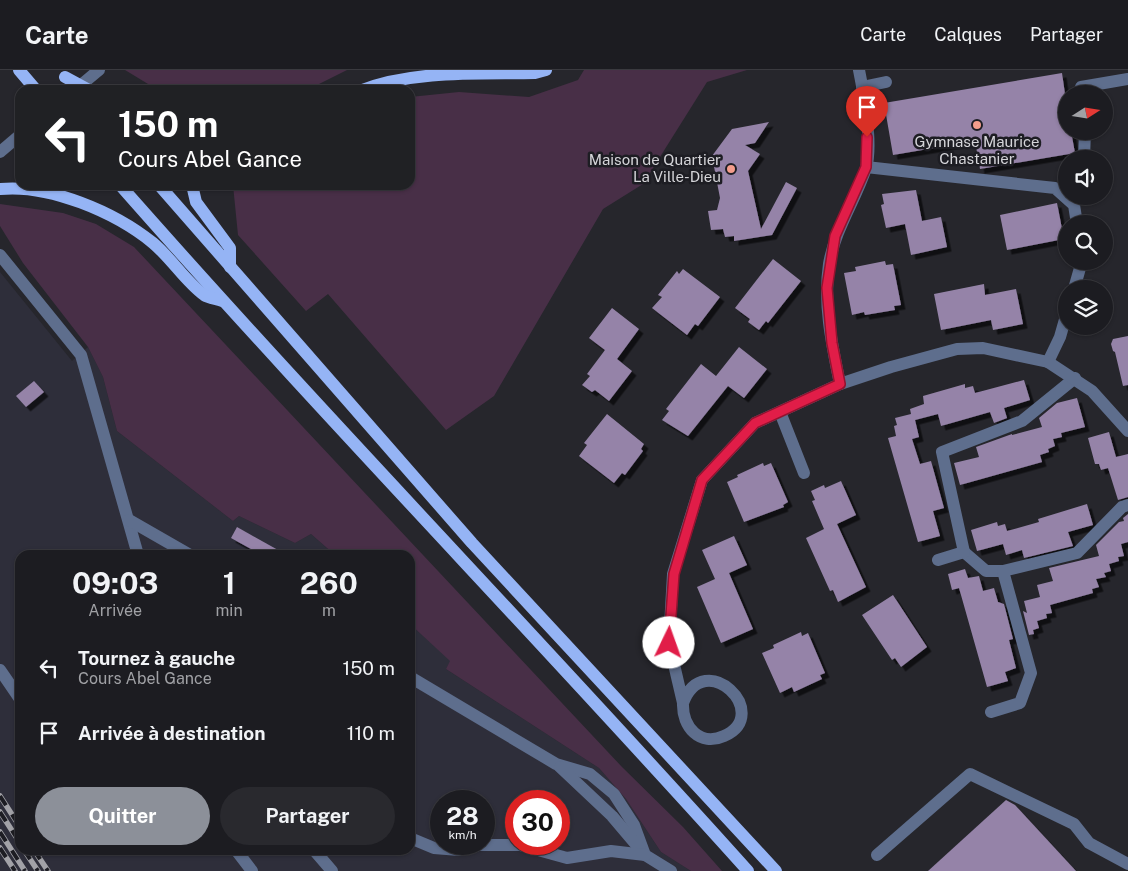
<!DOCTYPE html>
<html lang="fr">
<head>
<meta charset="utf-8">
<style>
	:root { --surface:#1c1c21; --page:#29292e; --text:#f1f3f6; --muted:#a0a1a5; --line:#3a3a3f; --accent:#8c9099 }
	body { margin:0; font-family:"Public Sans",sans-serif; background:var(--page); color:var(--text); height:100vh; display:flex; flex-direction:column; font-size:19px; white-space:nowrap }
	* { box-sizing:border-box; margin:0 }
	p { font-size:16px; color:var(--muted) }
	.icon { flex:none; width:28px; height:28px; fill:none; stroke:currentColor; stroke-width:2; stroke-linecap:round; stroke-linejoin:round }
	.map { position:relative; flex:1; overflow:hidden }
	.sheet { position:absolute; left:15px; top:480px; width:400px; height:305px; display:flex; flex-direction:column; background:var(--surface); border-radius:15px; box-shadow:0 1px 4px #0004,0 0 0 1px var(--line) }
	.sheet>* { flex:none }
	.banner { position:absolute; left:15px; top:15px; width:400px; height:105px; border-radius:15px; box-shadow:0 1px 4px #0004,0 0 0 1px var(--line); background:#202124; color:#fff; overflow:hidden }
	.needle { width:32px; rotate:78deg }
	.tools { position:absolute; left:1058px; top:15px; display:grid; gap:10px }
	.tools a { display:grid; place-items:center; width:55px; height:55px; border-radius:50%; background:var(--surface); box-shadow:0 1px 4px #0004,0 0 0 1px var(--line); font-size:25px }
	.speed { position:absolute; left:430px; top:720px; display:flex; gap:10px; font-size:25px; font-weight:700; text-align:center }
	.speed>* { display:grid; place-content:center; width:65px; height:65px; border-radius:50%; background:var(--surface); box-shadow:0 1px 4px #0004,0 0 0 1px var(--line); line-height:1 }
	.speed small { font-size:12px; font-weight:400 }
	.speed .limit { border:8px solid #d22; background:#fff; color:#111 }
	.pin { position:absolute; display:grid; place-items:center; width:42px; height:42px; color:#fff; margin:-51px -21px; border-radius:50% 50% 50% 0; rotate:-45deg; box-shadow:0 0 5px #0007 }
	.pin .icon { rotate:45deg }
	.me { position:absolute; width:55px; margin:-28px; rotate:3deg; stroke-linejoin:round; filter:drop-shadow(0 0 4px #0008) }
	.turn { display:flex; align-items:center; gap:18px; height:105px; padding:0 20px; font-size:22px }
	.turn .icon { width:65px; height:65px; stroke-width:2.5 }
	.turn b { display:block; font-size:35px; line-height:42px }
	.eta { display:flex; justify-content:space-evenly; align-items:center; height:85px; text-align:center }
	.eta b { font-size:30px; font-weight:700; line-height:35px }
	.cta { display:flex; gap:10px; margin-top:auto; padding:10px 20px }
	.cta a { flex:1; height:58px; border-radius:30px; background:var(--accent); color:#fff; font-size:20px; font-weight:700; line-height:58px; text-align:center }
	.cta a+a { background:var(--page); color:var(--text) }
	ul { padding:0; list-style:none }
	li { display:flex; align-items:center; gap:15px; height:65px; padding:0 20px }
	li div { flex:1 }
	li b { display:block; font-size:19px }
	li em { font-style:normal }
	header { display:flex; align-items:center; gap:30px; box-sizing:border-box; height:70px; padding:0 25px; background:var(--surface); border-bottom:1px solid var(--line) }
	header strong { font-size:24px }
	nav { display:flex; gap:28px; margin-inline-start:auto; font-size:18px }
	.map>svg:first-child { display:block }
	.built { fill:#2e2e3a; fill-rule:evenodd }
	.green { fill:#482f47 }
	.building { fill:#9583a8; filter:url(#shadow) }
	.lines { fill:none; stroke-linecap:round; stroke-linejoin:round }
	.minor { stroke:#5e6e8d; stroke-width:12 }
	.major { stroke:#95b4f5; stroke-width:12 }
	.rail-casing { stroke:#a2a2a7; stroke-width:5.5 }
	.rail { stroke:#1d1d23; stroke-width:4; stroke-dasharray:11; stroke-linecap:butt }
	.route-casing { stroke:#92132f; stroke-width:12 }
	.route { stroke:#e11d48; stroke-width:9 }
	.poi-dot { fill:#f49d8c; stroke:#1d1d23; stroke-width:2 }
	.labels { text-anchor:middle; stroke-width:5; stroke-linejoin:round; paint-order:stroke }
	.poi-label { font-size:15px; fill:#d5d5d9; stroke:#1d1d23 }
</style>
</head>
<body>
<header>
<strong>Carte</strong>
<nav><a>Carte</a><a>Calques</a><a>Partager</a></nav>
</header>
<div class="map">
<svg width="1128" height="801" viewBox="0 0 1128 801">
	<defs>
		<filter id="shadow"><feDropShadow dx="4.5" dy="4.5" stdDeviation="0" flood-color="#0009"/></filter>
	</defs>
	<rect width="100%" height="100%" fill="#26262c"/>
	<!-- built -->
	<path class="built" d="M0,202L72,291L88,277L103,307L117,361L233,451L239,446L295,473L311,464L335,485H20V780H410V554L451,591L446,599L599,698L626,729L661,782L691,801H0ZM441,731H484V774H441ZM516,731H559V774H516Z"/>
	<!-- green -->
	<g class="green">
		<path d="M125,0H347L307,20H158Z"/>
		<path d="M584,0H747L707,12L643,114L603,139L494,326L446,360L328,224L306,241L238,165L233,115H410V27L459,22L529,27L578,10Z"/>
		<path d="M0,134L63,143L96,154L134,177L622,697L683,757L722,801H691L661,782L626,729L599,698L446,599L450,591L410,554V485H335L311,464L295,473L239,446L233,451L117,361L103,307L88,277L23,193L0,156Z"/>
	</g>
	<!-- building -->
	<g class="building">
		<path d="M1062,3L1066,31V61H1071L1075,83L980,99L975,71L893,85L884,33Z"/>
		<path d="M769,52L755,73L745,75L760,84L748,101L761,159L786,112L797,118L772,165L734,171V166L725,167L723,159L711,160L708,141L717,140L720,128L712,86L732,59Z"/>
		<path d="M916,120L922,151L941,147L947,177L911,185L905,154L886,158L881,135L884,134L882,124Z"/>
		<path d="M1057,133L1064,169L1007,180L1000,145Z"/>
		<path d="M773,189L801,211L768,253L766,251L759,260L748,252L750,249L735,238Z"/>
		<path d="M885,191L886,195L893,194L901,235L894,236L895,240L865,245L864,242L852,245L844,203L856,201L855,197Z"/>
		<path d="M683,199L720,227L698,256L695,254L687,265L652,238L662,227L658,225L677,201L679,204Z"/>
		<path d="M984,214L985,225L1016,219L1023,254L993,260L991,250L941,260L934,224Z"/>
		<path d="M612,238L639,259L617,289L632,301L609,331L595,320L592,322L582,315L590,306L587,304L605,280L589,268Z"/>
		<path d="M1128,266V315L1123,316L1115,282L1113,281L1111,274L1113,269Z"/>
		<path d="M739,277L767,299L744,328L728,316L688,366L662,350L669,341L666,339L701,294L716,306Z"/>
		<path d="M1024,310L1030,330L1004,338L1007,348L994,353L990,342L941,356L938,344L915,350L919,367L912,369L920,394L931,391L944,438L933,441L940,466L918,472L888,368L896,366L894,356L897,355L895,348L911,344L910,339L924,334L923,326L965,314V318L973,316L975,323Z"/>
		<path d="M34,311L44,322L26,337L16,326Z"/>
		<path d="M1077,328L1085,357L1061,363L1062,367L1053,369L1055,376L1048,379L1049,382L1040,385L1042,392L960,415L954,393L979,387L976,377L1012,364V365L1042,357L1039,348L1057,333Z"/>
		<path d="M607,344L644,374L641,379L643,381L625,405L622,403L614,413L579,386L587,375L584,373Z"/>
		<path d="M1109,362L1116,387L1128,384V427L1118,430L1108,398L1101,400L1099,394H1095L1088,368Z"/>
		<path d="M763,393L764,396L771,393L788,432L783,435L784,437L744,452L727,412L738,407L737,405Z"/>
		<path d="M841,411L856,445L837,454L866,517L838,532L833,520L830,521L806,468L824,459L812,431L815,430L811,421L824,415L825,418Z"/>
		<path d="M1087,434L1093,455L1068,462L1073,476L1024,488L1022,480L1006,485L1003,474L977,481L971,460L997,452L998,456L1005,454L1007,461L1039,452L1038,449Z"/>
		<path d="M1128,444V472L1121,474L1124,486L1118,487L1119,491L1109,494L1111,501L1104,503L1106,507L1096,509L1099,517L1092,519L1093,523L1050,535L1052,543L1046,544L1047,548L1037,551L1039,558L1033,560L1034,564L1029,565L1023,541L1027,543L1024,531L1040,527L1037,515L1053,511L1049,498L1099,486L1096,475L1119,452L1124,451L1123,448Z"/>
		<path d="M237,457L287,485H262L231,468Z"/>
		<path d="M734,466L747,495L729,503L753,559L721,573L697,517L715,509L702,480Z"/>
		<path d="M965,499L968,508L979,506L983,521L994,518L998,532L1004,534L1013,569L1009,570L1016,598L1005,602L1008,611L987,617L959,518L952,520L948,504Z"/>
		<path d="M893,525L927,577L901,597L895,588L892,590L862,545Z"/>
		<path d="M801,562L802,566L808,563L825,603L820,605L822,609L794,622L792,617L780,623L762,583L774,578L773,575Z"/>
		<path d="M1006,730L1015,735L1076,801H928Z"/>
	</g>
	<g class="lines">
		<!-- minor -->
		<g class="minor">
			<path d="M862,17L886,12"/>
			<path d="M75,20L99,0"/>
			<path d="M1082,24L1081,17L1128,9"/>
			<path d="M0,82L20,65"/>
			<path d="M1084,89L1085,61"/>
			<path d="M866,97L1055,118L1074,135L1077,154"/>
			<path d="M0,185L81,285L138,485"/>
			<path d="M1074,219L1082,191"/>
			<path d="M1048,292L1060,267L1066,246"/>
			<path d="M840,314C832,275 823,234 829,194C835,159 855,131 866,98C873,74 864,25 859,0"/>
			<path d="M780,342L804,403"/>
			<path d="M129,450L190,485"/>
			<path d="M964,482L986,501H1003"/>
			<path d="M938,490L964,482L942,382L1022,351L1075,308"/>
			<path d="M0,600L20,629"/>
			<path d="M410,607L556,694L590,704L614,724L634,755L645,785L671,801"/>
			<path d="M683,633C704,576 774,644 724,666C700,677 682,657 683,633L669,573L673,504L702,410L755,353L840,314L891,297L957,279L983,278L1048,292L1092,321L1128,361"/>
			<path d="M991,642L1020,633L1031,603L1003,501L1077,483L1122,437L1128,435"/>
			<path d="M560,697L612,746L640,779"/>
			<path d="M410,768L434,778L459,780L479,775H520L567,788L611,781L645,785"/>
			<path d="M236,780L252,801"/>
			<path d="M314,780L332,801"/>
			<path d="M877,785L970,704L1074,754L1089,773L1128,794"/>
		</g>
		<!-- major -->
		<g class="major">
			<path d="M19,0L36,20"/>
			<path d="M65,7L89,20"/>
			<path d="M362,20C415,0 478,4 535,3L546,0"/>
			<path d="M120,115C325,348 541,570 748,801"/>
			<path d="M159,115L472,473L776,801"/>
			<path d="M192,115L196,132L230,178V197"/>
			<path d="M0,119C49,114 115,142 153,173C171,188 186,212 204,225C209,228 217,229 222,231"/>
		</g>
		<defs>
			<g id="rail">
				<path d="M0,726L20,757"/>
				<path d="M0,742L20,773"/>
				<path d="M0,762L25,801"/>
				<path d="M0,778L15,801"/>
				<path d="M24,780L38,801"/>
				<path d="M34,780L48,801"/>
			</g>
		</defs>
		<!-- rail casing -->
		<use href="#rail" class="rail-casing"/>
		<!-- rail -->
		<use href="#rail" class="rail"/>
	</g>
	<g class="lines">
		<defs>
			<path id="route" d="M669,573L674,504L702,410L755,353L840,314L832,273L827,218L835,166L866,97L867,67"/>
		</defs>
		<!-- route casing -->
		<use href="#route" class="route-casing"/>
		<!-- route -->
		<use href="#route" class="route"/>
	</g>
	<!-- markers -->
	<g class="poi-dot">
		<circle cx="977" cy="55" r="5"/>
		<circle cx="731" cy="99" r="5"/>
	</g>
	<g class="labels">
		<!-- poi labels -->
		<g class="poi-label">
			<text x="977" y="77">Gymnase Maurice<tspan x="977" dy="17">Chastanier</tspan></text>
			<text x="721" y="95" text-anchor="end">Maison de Quartier<tspan x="721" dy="17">La Ville-Dieu</tspan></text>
		</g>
	</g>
</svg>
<div class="tools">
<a><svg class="needle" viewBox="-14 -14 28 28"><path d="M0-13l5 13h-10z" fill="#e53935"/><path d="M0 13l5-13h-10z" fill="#a0a1a5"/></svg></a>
<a><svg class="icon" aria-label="sound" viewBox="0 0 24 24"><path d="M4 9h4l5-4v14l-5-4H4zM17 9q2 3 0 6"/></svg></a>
<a><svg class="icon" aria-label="search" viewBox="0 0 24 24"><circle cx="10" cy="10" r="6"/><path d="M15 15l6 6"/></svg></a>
<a><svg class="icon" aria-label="layers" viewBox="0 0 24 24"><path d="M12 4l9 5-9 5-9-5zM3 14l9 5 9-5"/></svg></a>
</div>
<div class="speed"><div>28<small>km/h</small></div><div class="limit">30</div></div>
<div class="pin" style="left:867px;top:67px;background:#d93025"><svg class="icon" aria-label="arrive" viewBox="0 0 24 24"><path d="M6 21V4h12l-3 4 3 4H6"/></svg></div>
<svg class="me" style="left:669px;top:573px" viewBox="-20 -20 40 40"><circle r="19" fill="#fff"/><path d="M0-13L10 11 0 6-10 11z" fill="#e11d48"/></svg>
<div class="banner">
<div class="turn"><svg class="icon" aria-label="left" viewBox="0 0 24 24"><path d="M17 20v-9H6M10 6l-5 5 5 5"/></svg><div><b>150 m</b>Cours Abel Gance</div></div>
</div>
<section class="sheet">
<div class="eta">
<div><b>09:03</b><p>Arrivée</p></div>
<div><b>1</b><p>min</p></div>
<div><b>260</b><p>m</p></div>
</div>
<ul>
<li><svg class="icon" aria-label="left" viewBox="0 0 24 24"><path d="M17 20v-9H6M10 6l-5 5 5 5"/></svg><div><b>Tournez à gauche</b><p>Cours Abel Gance</p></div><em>150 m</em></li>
<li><svg class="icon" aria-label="arrive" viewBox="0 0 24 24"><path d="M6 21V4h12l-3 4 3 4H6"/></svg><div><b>Arrivée à destination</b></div><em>110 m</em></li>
</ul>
<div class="cta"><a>Quitter</a><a>Partager</a></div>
</section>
</div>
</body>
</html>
